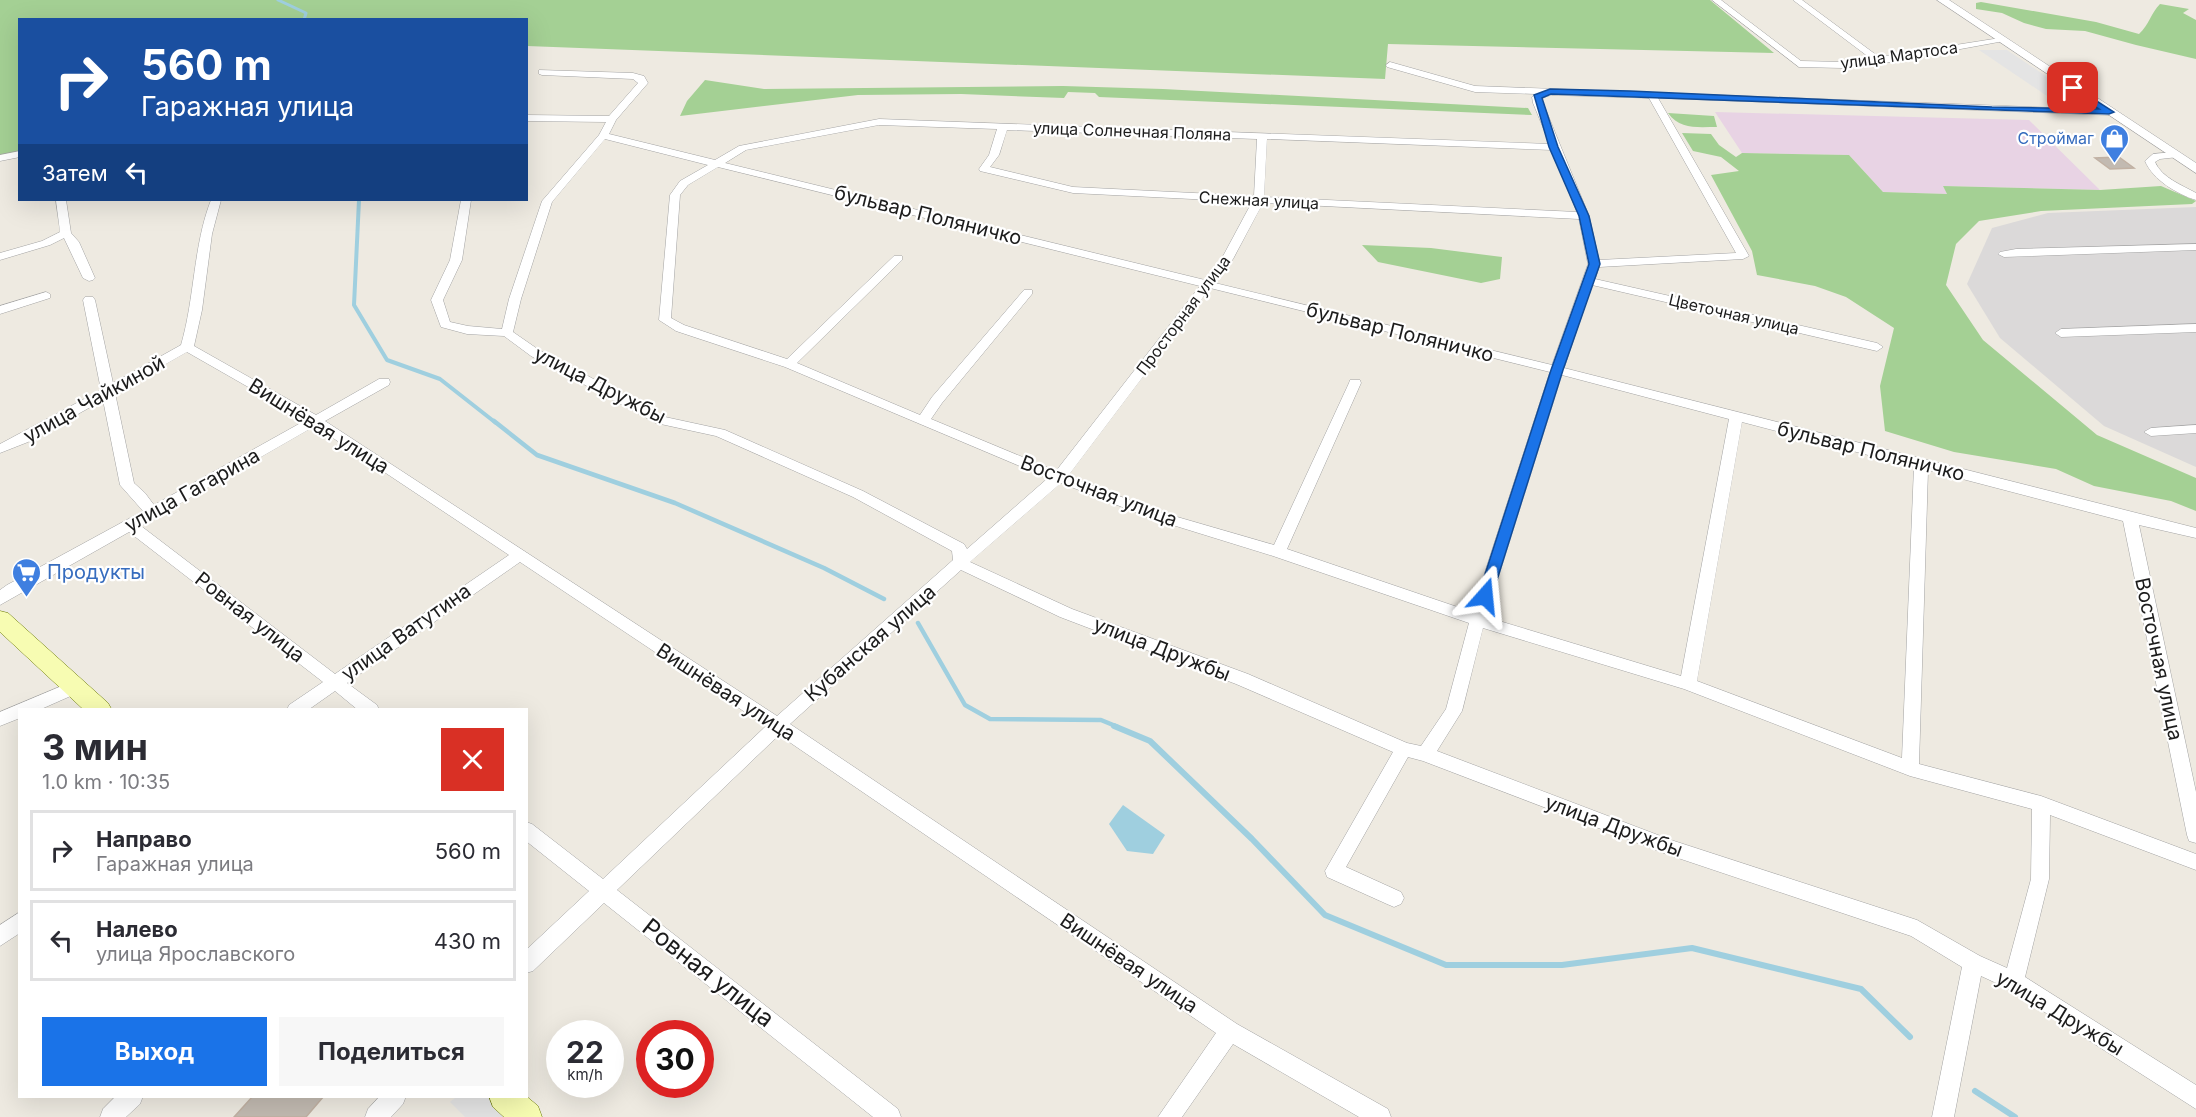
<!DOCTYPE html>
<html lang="ru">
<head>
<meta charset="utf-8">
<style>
	:root { --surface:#fff; --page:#f7f7f7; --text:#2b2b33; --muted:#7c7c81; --line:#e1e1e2; --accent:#1a73e8 }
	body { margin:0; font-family:Inter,sans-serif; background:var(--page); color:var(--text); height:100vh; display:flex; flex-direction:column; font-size:22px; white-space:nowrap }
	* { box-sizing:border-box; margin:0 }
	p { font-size:20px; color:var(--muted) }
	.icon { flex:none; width:33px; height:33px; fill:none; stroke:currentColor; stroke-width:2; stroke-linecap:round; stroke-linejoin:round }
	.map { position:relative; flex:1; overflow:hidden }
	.details { position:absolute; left:18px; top:708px; width:510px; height:390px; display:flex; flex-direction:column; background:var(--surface); border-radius:0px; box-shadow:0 6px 24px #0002 }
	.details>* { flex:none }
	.hud { position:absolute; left:18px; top:18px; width:510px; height:183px; border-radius:0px; box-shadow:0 6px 24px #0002; background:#1a4fa0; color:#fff; overflow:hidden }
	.speed { position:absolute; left:546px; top:1020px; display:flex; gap:12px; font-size:30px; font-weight:700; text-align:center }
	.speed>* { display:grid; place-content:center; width:78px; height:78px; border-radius:50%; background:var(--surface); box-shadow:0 6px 24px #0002; line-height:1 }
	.speed small { font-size:15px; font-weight:400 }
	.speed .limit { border:9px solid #d22; background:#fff; color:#111 }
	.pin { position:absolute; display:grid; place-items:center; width:51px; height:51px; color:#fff; margin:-26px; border-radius:12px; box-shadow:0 3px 9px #0006 }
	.me { position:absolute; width:66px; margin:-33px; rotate:18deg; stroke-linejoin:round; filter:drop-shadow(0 0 4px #0008) }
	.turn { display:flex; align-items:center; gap:21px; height:126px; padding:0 24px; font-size:27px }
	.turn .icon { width:78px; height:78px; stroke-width:2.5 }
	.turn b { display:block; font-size:42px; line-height:51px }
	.then { display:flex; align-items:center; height:57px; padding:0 24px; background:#0003; gap:12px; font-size:22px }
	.round { display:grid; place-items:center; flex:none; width:63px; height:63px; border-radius:0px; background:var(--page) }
	.summary { display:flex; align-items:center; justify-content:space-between; height:102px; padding:0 24px }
	h1 { font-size:36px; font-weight:700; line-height:45px }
	.primary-button { display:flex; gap:12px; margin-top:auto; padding:12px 24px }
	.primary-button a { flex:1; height:69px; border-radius:0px; background:var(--accent); color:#fff; font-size:24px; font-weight:700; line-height:69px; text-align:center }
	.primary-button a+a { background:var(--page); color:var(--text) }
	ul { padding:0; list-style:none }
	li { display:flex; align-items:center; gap:18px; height:81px; margin:0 12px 9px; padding:0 12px; border:3px solid var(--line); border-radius:0px }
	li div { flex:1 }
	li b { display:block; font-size:22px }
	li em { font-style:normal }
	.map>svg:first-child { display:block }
	.residential { fill:#dbd9d9 }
	.industrial { fill:#e8d3e4 }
	.forest { fill:#a4d094 }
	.parking { fill:#e4e4e4 }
	.water { fill:#9fcfdf }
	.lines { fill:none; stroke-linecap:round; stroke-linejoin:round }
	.stream-far3 { stroke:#9fcfdf; stroke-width:3 }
	.stream-far2 { stroke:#9fcfdf; stroke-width:4 }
	.stream-far1 { stroke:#9fcfdf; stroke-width:4.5 }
	.stream { stroke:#9fcfdf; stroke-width:6 }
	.building { fill:#c2bab1; stroke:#c1b1a3; stroke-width:1.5 }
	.minor-casing { stroke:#a3a3a3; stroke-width:1 }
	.tertiary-casing { stroke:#a3a3a3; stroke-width:1 }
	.secondary-casing { stroke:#687700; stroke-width:1 }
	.minor { fill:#fff; fill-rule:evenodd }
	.tertiary { fill:#fff; fill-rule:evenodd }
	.secondary { fill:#f7fcb2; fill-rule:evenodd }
	.route { fill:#1a73e8; stroke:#114b97; stroke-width:1.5 }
	.labels { text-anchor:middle; stroke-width:4.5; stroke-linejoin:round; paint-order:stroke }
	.far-street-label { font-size:16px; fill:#1c1c1c; stroke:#fff }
	.far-shop-label { font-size:16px; fill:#366cbe; stroke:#fff; text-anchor:end }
	.street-label { font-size:20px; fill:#1c1c1c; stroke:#fff }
	.shop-label { font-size:20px; fill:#366cbe; stroke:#fff; text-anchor:start }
	.near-street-label { font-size:24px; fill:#1c1c1c; stroke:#fff }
</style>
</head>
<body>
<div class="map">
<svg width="2196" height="1117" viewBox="0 0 2196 1117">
	<rect width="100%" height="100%" fill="#eeeae1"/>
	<!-- residential -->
	<path class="residential" d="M2196,207V467L2104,426L2000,338L1967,284L1992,228L2048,213Z"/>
	<!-- industrial -->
	<path class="industrial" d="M1715,112L2029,120L2100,190L1943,186L1947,194L1883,192L1849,155L1742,153Z"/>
	<!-- forest -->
	<g class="forest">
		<path d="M0,0H1710L1774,53L1388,44L1385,79L527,46L526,20H20L19,153L0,158Z"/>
		<path d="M1981,2L2096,22L2139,34C2149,25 2151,13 2160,4L2189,9L2183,13L2196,20V59L2136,45L2085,31L2046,29L2024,23L2002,13L1976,9V3Z"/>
		<path d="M705,80L764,89L1063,86L1163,89L1528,108L1532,115L1099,97L1095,93L1068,92L1064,98L961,94L858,95L680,116L687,101Z"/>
		<path d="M1668,113L1714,116L1717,127C1698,127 1680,130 1668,113Z"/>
		<path d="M1682,133L1711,134L1719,145L1736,157L1742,153L1849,155L1883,192L1947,194L1943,186L2100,190L2161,186L2196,201L2192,204L2041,211L1979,221L1956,244L1946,285L1983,340L2097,435L2196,478V511L2171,501L2094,486L2056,469L1954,452L1885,431L1880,386L1894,328L1846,297L1815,286L1757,275L1752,251L1711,175L1739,171L1721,157L1693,151Z"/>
		<path d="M1362,245L1431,248L1502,257L1500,279L1481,283L1378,262Z"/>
	</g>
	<!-- parking -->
	<g class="parking">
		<path d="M1979,50H2007L2077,97L2050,98Z"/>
		<path d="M456,1097H490L512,1117H465L450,1102Z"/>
	</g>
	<!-- water -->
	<path class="water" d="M1123,805L1165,835L1153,854L1127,851L1109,824Z"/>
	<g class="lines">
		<!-- stream-far3 -->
		<path class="stream-far3" d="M278,0L306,13L304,20"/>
		<!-- stream-far2 -->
		<path class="stream-far2" d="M359,200L354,305L387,360L440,379L496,423"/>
		<!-- stream-far1 -->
		<g class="stream-far1">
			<path d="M494,421L537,455L675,503L824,568L884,599"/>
			<path d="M918,623L965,705L990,719L1101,720L1118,727"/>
		</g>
		<!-- stream -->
		<g class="stream">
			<path d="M1114,726L1150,741L1252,839L1325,915L1446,965H1562L1692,948L1861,989L1910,1037"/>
			<path d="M1975,1091L2015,1117"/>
		</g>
	</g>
	<!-- building -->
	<g class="building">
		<path d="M2119,157L2134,168L2110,169L2095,158Z"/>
		<path d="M253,1096H324L306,1117H234Z"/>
	</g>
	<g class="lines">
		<defs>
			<g id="minor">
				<path d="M1712,0H1721L1801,61L1843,62L1870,58L1793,0H1802L1879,57L2000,38L2004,41L1879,64L1843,68L1799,67Z"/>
				<path d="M1390,62L1475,86L2112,110L2114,112L2109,115L1658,98L1749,256L1743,259L1599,267L1595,279L1877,343L1883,347L1877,351L1592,285L1564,368L2196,528V538L2139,525L2196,792V843L2189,841L2187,835L2123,521L1928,470L1919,764L2041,796L2196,854V870L2050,815L2049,879L2025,977L2196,1085V1109L2007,988L1981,976L1954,1117H1932L1962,967L1911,936L1669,855L1423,761L1408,757L1346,867L1401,892L1404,898L1401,904L1394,907L1387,904L1327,877L1325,871L1393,752L1236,684L1060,617L961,570L790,724L1237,1024L1388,1109L1391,1117H1359L1233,1044L1182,1117H1158L1216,1033L779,735L617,890L898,1109L901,1117H873L604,903L533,971L526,973V950L589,891L526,841V822L532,824L603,879L766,726L520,562L347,683L377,705L379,710H358L335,691L308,710H287L289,705L323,682L129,532L0,605V590L7,585L143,511L120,485L103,400L28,442L0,453V444L101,390L83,300L85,297H93L95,300L113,383L181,345C195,297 193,246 211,200H221L212,234L202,310L194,346L316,415L379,379H389L390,382L389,385L325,421L777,716L953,560L952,551L853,497L716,436L656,423L531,356L504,336L467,334L441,327L431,300L450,260L461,200H471L462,260L443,300L450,322L468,326L502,329L509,299L542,201L599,135L606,122L526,121V115L609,116L638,83L633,79L542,75L539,74V70L633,73L644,76L648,83L616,120L609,134L715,160L739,146L879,119L1550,144L1533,103L1532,97L1536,94L1475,92L1387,67L1386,65ZM1552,95L1649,98L1736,253L1599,260L1589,216L1543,103L1542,98ZM879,125L997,129L989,155L979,169L980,171L1073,193L1252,202L1222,258L1205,280L725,163L746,150ZM1007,130L1257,139L1254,196L1073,187L990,167L999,155ZM605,139L708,165L680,181L670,195L659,320L676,331L785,367L1048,478L967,549L964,544L863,491L725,430L665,417L539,350L513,332L521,299L552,202ZM1267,139L1552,150L1577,212L1264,197ZM718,167L1200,286L1056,471L931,419L942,403L1032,294V290H1024L932,397L920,415L797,363L902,260V256H894L787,359L684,325L671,318L680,195L688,185ZM1263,203L1579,219L1588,264L1552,365L1215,283L1233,259ZM1210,288L1550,372L1472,612L1287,549L1361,383L1360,380H1350L1349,383L1274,545L1160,512L1068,476ZM187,352L306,420L154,505L145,493L134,483L115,393ZM1562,375L1729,419L1681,676L1486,617ZM1742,422L1914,467L1902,758L1697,681ZM315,426L509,555L335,674L141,526ZM1061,483L1150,518L1273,556L1469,623L1446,709L1421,746L1407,743L1248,674L1072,609L970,562ZM1483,628L1684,689L1910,776L2032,809L2031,879L2007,968L1980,956L1917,920L1671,840L1437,751L1462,711Z"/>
				<path d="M20,151V157L0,161V155Z"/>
				<path d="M2174,152L2179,155L2178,157L2160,159L2155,162C2162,178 2182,185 2196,193V200C2177,194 2153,180 2145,161L2153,154Z"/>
				<path d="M56,200H66L71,233L79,242L95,278L93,280L89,281L83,278L64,238L50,245L0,260V253L42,241L60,232Z"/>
				<path d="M2196,244V250L2004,257L1998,254L2000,252L2016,249Z"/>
				<path d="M46,292L50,294V298L0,314V306Z"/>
				<path d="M2196,324V332L2061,337L2055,333L2061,329Z"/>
				<path d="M2196,425V433L2151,436L2144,432L2151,428Z"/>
				<path d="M76,680L82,681L84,686L82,691L39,710H20V718L0,726V712Z"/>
				<path d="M20,912V933L0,946V925Z"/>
				<path d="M116,1096H143L140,1104L126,1117H100L103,1109Z"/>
				<path d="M380,1096H406L403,1104L391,1117H365L368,1109Z"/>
			</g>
			<path id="tertiary" d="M1937,0H1949L2196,163V173Z"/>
			<g id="secondary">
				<path d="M0,611L8,613L108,703L112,710H84L0,632Z"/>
				<path d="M489,1096H526L538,1106L542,1117H504L493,1107Z"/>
			</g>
		</defs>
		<!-- minor casing -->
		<use href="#minor" class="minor-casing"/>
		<!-- tertiary casing -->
		<use href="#tertiary" class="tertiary-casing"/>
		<!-- secondary casing -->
		<use href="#secondary" class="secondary-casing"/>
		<!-- minor -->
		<use href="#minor" class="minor"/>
		<!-- tertiary -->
		<use href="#tertiary" class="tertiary"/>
		<!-- secondary -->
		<use href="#secondary" class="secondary"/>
	</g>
	<!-- route -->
	<path class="route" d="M2073,86L2114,112L2109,114L1551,94L1542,98L1558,147L1589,216L1600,264L1563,370L1492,596L1485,601L1480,599L1478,596L1551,370L1589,264L1579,216L1549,147L1534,95L1550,89L1630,91L1992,107L2099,109L2070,90L2069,88Z"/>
	<!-- icons -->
	<defs>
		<symbol id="shop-pin" viewBox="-11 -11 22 30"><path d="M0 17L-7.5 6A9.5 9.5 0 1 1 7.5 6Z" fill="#3f7fe0" stroke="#fff"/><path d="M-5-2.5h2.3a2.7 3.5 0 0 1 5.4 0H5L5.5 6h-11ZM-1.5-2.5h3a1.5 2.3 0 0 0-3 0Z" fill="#fff"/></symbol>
		<symbol id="supermarket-pin" viewBox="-11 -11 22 30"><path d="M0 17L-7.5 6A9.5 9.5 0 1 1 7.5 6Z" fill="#3f7fe0" stroke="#fff"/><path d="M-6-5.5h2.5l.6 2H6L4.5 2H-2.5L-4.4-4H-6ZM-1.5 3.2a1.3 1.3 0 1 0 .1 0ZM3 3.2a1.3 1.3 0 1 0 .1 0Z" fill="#fff"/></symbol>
	</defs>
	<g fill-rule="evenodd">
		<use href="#shop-pin" x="2098" y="122" width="33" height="45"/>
		<use href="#supermarket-pin" x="10" y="556" width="33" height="45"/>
	</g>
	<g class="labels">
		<!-- far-street labels -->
		<g class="far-street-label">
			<text transform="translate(1899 55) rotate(-8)" y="6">улица Мартоса</text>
			<text transform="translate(1132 131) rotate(2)" y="6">улица Солнечная Поляна</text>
			<text transform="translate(1259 200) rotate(3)" y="6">Снежная улица</text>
			<text transform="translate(1734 314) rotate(13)" y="6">Цветочная улица</text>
			<text transform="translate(1183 315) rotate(-53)" y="6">Просторная улица</text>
		</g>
		<!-- far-shop labels -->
		<g class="far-shop-label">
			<text x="2094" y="144">Строймаг</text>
		</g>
		<!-- street labels -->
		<g class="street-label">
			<text transform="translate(928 215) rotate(14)" y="7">бульвар Поляничко</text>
			<text transform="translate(1400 332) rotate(14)" y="7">бульвар Поляничко</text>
			<text transform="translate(600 385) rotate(27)" y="7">улица Дружбы</text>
			<text transform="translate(94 399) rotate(-29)" y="7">улица Чайкиной</text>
			<text transform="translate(319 426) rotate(32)" y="7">Вишнёвая улица</text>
			<text transform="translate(1871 451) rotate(14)" y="7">бульвар Поляничко</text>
			<text transform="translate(192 490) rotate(-29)" y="7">улица Гагарина</text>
			<text transform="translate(1099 491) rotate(21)" y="7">Восточная улица</text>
			<text transform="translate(250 617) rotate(38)" y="7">Ровная улица</text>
			<text transform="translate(406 632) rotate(-35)" y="7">улица Ватутина</text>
			<text transform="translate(870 643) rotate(-41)" y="7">Кубанская улица</text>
			<text transform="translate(1162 649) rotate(21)" y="7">улица Дружбы</text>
			<text transform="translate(2159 659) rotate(78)" y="7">Восточная улица</text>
			<text transform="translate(726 692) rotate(33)" y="7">Вишнёвая улица</text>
			<text transform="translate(1614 826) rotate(20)" y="7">улица Дружбы</text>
			<text transform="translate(1129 963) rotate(34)" y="7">Вишнёвая улица</text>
			<text transform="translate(2060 1013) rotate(31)" y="7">улица Дружбы</text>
		</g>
		<!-- shop labels -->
		<g class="shop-label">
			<text x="47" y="579">Продукты</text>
		</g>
		<!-- near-street labels -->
		<g class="near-street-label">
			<text transform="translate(708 973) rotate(38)" y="8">Ровная улица</text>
		</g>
	</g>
</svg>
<div class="speed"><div>22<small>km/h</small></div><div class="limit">30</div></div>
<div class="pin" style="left:2073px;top:88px;background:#d93025"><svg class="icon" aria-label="arrive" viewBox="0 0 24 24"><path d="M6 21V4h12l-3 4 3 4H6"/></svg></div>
<svg class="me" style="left:1485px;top:596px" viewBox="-20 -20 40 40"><path d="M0-17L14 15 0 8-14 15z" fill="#1a73e8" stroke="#fff" stroke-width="4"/></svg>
<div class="hud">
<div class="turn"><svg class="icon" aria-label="right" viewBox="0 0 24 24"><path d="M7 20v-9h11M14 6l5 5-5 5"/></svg><div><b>560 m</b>Гаражная улица</div></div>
<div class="then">Затем<svg class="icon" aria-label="left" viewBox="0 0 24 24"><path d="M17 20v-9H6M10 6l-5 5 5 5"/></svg></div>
</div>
<section class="details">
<div class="summary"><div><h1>3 мин</h1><p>1.0 km · 10:35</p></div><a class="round" style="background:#d93025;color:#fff"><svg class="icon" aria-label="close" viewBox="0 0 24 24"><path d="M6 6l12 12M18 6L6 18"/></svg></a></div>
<ul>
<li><svg class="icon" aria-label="right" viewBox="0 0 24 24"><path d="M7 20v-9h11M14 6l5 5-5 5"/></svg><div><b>Направо</b><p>Гаражная улица</p></div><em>560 m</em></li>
<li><svg class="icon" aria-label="left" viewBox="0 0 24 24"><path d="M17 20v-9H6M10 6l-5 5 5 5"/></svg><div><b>Налево</b><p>улица Ярославского</p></div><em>430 m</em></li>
</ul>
<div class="primary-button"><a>Выход</a><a>Поделиться</a></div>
</section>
</div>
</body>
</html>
